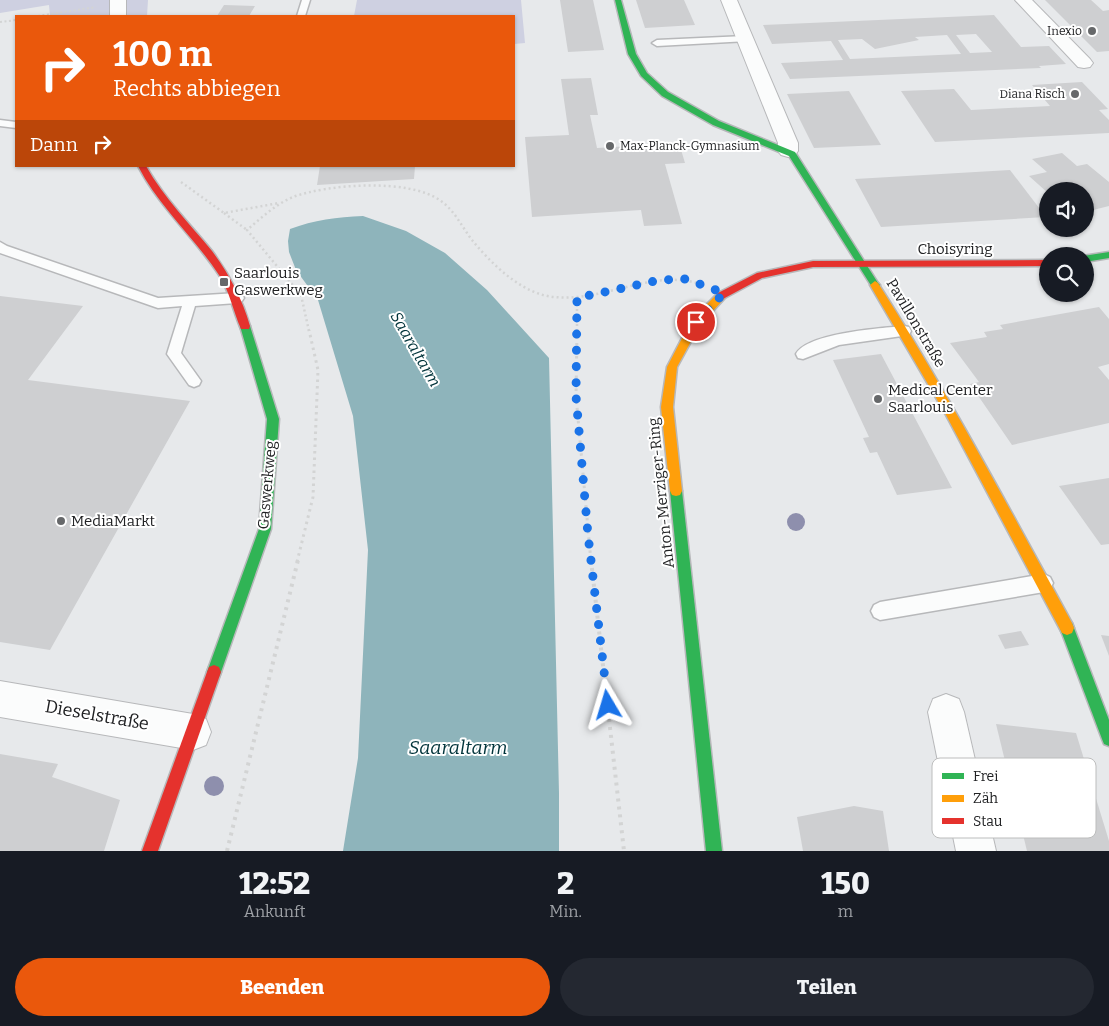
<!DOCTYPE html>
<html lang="de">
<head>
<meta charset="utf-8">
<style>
	:root { --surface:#171b24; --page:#242831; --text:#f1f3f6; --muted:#9ea1a6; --accent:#ea580c }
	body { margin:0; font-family:Bitter,serif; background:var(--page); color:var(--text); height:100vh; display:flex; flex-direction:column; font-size:19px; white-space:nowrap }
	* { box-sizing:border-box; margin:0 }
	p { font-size:16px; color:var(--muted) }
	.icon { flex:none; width:28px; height:28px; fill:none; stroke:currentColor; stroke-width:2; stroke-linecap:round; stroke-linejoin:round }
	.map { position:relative; height:851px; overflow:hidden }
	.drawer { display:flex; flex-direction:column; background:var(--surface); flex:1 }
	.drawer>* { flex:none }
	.banner { position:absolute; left:15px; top:15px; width:500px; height:152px; border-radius:0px; box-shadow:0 1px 4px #0004; background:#ea580c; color:#fff; overflow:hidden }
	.buttons { position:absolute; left:1039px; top:182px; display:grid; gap:10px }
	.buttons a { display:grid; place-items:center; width:55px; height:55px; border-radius:50%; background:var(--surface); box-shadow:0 1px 4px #0004; font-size:25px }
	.pin { position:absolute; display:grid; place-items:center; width:42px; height:42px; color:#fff; margin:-21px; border:2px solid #fff; border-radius:50%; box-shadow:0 1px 5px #0007 }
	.me { position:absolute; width:55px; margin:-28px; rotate:353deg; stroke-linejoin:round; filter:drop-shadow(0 0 4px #0008) }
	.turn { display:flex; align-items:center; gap:18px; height:105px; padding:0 15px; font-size:22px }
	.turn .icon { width:65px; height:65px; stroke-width:2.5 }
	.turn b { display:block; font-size:35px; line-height:42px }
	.then { display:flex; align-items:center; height:48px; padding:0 15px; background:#0003; gap:10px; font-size:19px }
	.eta { display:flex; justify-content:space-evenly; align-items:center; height:85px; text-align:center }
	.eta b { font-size:30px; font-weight:800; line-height:35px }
	.action { display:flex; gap:10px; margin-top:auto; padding:10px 15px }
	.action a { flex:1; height:58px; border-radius:30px; background:var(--accent); color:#fff; font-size:20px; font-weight:800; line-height:58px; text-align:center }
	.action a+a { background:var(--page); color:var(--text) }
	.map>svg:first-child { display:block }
	.green { fill:#ced0e1 }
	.water { fill:#8eb4bb }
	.building { fill:#cecfd1; fill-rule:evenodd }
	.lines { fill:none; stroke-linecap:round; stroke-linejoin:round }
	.lane-casing { stroke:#b7b8ba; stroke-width:3 }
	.street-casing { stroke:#b7b8ba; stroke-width:2 }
	.fast-casing { stroke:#b7b8ba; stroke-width:3 }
	.slow-casing { stroke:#b7b8ba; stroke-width:3 }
	.jam-casing { stroke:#b7b8ba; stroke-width:3 }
	.path-far3 { stroke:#d3d4d4; stroke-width:2; stroke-dasharray:2 2.5; stroke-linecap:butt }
	.path-far2 { stroke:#d3d4d4; stroke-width:2.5; stroke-dasharray:2 3; stroke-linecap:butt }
	.path-far1 { stroke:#d3d4d4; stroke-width:3; stroke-dasharray:2.5 4; stroke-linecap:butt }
	.path { stroke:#d3d4d4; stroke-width:4; stroke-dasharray:3 5; stroke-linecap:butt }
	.lane { fill:#fbfcfc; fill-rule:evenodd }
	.street { fill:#fbfcfc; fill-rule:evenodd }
	.fast { fill:#30b455; fill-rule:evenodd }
	.slow { fill:#ff9f0a; fill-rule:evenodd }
	.jam { fill:#e5322d; fill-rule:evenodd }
	.tree { fill:#8e8fad }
	.route { stroke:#1a73e8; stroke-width:9; stroke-dasharray:0 16.2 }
	.poi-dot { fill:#66686a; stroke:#fff; stroke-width:2 }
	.labels { text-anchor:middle; stroke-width:4; stroke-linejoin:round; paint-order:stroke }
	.far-poi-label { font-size:12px; fill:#212224; stroke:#fff; text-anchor:end }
	.street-label { font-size:15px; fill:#212224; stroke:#fff }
	.poi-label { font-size:15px; fill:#212224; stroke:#fff; text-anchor:start }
	.water-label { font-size:16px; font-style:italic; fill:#00333a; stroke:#fff }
	.near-street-label { font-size:18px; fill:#212224; stroke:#fff }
	.near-water-label { font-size:19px; font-style:italic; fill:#00333a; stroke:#fff }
	.key { fill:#fff; stroke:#bcbdbd; stroke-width:1 }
	.key-label { font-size:14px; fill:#212224 }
</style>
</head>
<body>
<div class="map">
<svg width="1109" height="851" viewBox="0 0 1109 851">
	<rect width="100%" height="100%" fill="#e7e9eb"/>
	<!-- green -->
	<g class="green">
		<path d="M0,0H148L147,16H50L49,5L0,13Z"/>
		<path d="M357,0H521L525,43L514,44V16H354Z"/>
	</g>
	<!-- water -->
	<path class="water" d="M363,216L406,231L445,253L487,290L549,358L559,793V851H343L358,758L368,550L353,416L318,300L296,270L289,252L288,241L290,229C314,220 337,217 363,216Z"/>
	<!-- building -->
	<g class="building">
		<path d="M560,0H593L604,50L568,52Z"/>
		<path d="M636,0H684L695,25L645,28Z"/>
		<path d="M1045,0H1091L1103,11L1109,10V51L1097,52Z"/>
		<path d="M224,5L255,6L249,16H217Z"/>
		<path d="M994,15L1021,47L1049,46L1066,64L1039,66L1041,68L790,79L781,63L843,60L831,41L772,44L763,25ZM976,34L992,52L970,53L956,35ZM947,35L961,54L850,59L838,40L862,39L875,49L919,40L915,37Z"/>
		<path d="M591,78L598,115H590L597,148L679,143L685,163L665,164L682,224L644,226L641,210L532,217L525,137L569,135L561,79Z"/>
		<path d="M1082,82L1108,109L1099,110L1109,120V133L935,142L901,91L954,89L971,110L1050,106L1032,85Z"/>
		<path d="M849,91L881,145L814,148L787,94Z"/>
		<path d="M1062,153L1077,166L1087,164L1109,182V206L1085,212V191L1048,193L1029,176L1047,172L1032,159Z"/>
		<path d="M320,166H415L414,179L317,185Z"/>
		<path d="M1010,170L1046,217L881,227L855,179Z"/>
		<path d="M0,296L83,306L28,380L190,401L50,650L0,642Z"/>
		<path d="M1099,307L1109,319V364L1098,367L1109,380V423L1012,445L970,384L979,382L950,343L987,337L984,332L1003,329L1000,325Z"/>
		<path d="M881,354L952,488L897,495L877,452L870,453L863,438L869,437L833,360Z"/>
		<path d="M1109,478V544L1101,545L1059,486Z"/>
		<path d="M1021,631L1029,645L1005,649L998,635Z"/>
		<path d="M1101,635L1109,636V656Z"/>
		<path d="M996,724L1076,733L1109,841V851H1027Z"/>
		<path d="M0,754L58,764L52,777L120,800L104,851H0Z"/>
		<path d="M854,806L883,811L889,851H803L797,817Z"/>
	</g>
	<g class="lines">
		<defs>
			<g id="lane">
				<path d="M302,0H310L305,16H297Z"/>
				<path d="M745,36L748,37V41L657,46L652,43L657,40Z"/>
				<path d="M0,120L16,122V128L0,126Z"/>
				<path d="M0,242L7,246L158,298L237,293L242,295L244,298L242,301L237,303L195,306L181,353L201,381L199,385L194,387L189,385L167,354L182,306L158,308L0,253Z"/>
				<path d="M904,326L909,327L911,331L909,335L839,345L803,359L798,358L796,354C807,333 881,328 904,326Z"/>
				<path d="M1044,574L1050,577L1053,583L1050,589L1044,592L880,620L874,617L871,611L874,605L880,602Z"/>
			</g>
			<g id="street">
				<rect x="110" y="0" width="16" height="16"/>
				<path d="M721,0H737L798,143V151L795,155L788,157L781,155L778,151V143Z"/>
				<path d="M1015,0H1032L1090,59L1093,63L1090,67L1084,68L1078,67Z"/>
				<path d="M0,681L193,714L206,719L211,732L206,745L193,750L0,717Z"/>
				<path d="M946,694L959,699L964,712L996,851H956L928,712L933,699Z"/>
			</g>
			<g id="fast">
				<path d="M615,0H621L636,54L647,73L668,92L719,121L795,152L878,283L880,285L878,287H872L789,156L713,125L662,96L641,76L628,54Z"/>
				<path d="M1109,252V258L1085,262V256H1083Z"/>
				<path d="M245,322L250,326L279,419L271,529L221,672L219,677L214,679L209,677L207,672L259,529L267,419L240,326Z"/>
				<path d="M676,486L680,487L682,491L722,851H706L670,491L672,487Z"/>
				<path d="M1067,621L1072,623L1109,720V746L1104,744L1102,739L1060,628L1062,623Z"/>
			</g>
			<g id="slow">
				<path d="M875,281L878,283C948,393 1009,508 1072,623L1074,628L1072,633L1067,635L1062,633L946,415L870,285Z"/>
				<path d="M721,292L724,293L726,296L724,299L700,325L677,367L673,407L682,491L680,495L676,496L672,495L670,491L661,407L667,367L692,319L718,293Z"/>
			</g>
			<g id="jam">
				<path d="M138,166H146C164,198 189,223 212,251C229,274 242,298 250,326L249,329H241C233,311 230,292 219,275C194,237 159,207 138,166Z"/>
				<path d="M1048,260V266L813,267L762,278L721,300L716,296L718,293L757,273L813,261Z"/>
				<path d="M214,665L219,667L221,672L158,851H142L207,672L209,667Z"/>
			</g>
		</defs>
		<!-- lane casing -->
		<use href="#lane" class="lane-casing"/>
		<!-- street casing -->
		<use href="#street" class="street-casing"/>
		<!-- fast casing -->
		<use href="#fast" class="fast-casing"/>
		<!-- slow casing -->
		<use href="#slow" class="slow-casing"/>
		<!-- jam casing -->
		<use href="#jam" class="jam-casing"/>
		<!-- path-far3 -->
		<g class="path-far3">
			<path d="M38,16L96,7"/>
			<path d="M0,22L16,20"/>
		</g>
		<!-- path-far2 -->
		<g class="path-far2">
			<path d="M181,182L224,213L279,203"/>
			<path d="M224,213L247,230"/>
			<path d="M309,331L301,295L247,230C261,218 276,204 293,197C328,184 410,178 441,201C455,211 462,227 472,240C490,262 515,287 543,295C596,308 649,267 700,284"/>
			<path d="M577,331V298"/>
		</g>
		<!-- path-far1 -->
		<g class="path-far1">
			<path d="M577,330L576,396L591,562"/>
			<path d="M297,562L313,497L318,370L309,330"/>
		</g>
		<!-- path -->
		<g class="path">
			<path d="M591,560L624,851"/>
			<path d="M227,851L298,560"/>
		</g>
		<!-- lane -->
		<use href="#lane" class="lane"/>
		<!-- street -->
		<use href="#street" class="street"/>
		<!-- fast -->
		<use href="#fast" class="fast"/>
		<!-- slow -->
		<use href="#slow" class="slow"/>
		<!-- jam -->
		<use href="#jam" class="jam"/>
	</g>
	<!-- trees -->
	<g class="tree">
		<circle cx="796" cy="522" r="9"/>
		<circle cx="214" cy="786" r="10"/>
	</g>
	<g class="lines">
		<!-- route -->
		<path class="route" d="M608,705L588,535L576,396L577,298L660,280L686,279L724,293L696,322"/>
	</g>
	<!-- markers -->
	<g class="poi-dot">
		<circle cx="1092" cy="31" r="5"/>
		<circle cx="1075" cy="94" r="5"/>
		<circle cx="610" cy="146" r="5"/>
		<rect x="219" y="277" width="10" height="10" rx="2.5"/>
		<circle cx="878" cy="399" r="5"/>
		<circle cx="61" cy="521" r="5"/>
	</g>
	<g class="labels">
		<!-- far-poi labels -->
		<g class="far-poi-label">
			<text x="1082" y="35">Inexio</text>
			<text x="1065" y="98">Diana Risch</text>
			<text x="620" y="150" text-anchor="start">Max-Planck-Gymnasium</text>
		</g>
		<!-- street labels -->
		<g class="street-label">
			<text x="955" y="254">Choisyring</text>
			<text transform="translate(916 323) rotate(59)" y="5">Pavillonstraße</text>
			<text transform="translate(267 485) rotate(-85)" y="5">Gaswerkweg</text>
			<text transform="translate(661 493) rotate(-96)" y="5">Anton-Merziger-Ring</text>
		</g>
		<!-- poi labels -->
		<g class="poi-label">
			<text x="234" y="278">Saarlouis<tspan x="234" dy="17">Gaswerkweg</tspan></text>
			<text x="888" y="395">Medical Center<tspan x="888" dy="17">Saarlouis</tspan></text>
			<text x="71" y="526">MediaMarkt</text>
		</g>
		<!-- water labels -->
		<g class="water-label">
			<text transform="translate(416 349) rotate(60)" y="6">Saaraltarm</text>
		</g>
		<!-- near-street labels -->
		<g class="near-street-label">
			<text transform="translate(97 715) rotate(10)" y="6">Dieselstraße</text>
		</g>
		<!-- near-water labels -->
		<g class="near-water-label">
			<text x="458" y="754">Saaraltarm</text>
		</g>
	</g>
	<!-- legend -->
	<rect x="932" y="758" width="164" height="80" rx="8" class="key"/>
	<rect x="942" y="773" width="22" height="6" fill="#30b455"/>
	<rect x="942" y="795" width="22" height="7" fill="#ff9f0a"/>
	<rect x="942" y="818" width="22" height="6" fill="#e5322d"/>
	<g class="key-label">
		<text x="973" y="781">Frei</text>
		<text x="973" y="803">Zäh</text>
		<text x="973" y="826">Stau</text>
	</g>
</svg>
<div class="buttons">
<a><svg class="icon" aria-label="sound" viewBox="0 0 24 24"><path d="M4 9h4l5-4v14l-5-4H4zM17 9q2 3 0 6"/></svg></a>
<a><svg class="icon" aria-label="search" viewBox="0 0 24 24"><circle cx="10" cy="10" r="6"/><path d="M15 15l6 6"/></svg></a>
</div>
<div class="pin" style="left:696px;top:322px;background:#d93025"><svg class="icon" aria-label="arrive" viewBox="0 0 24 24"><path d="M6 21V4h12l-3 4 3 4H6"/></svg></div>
<svg class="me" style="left:608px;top:705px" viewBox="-20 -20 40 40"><path d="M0-17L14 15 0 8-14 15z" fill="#1a73e8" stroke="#fff" stroke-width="4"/></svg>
<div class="banner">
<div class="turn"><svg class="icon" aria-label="right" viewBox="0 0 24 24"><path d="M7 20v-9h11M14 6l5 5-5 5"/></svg><div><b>100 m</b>Rechts abbiegen</div></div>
<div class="then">Dann<svg class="icon" aria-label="right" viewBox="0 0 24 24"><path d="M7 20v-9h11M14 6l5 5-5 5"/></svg></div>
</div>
</div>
<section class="drawer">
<div class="eta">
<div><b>12:52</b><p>Ankunft</p></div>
<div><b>2</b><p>Min.</p></div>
<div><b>150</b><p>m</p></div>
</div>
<div class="action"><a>Beenden</a><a>Teilen</a></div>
</section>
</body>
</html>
